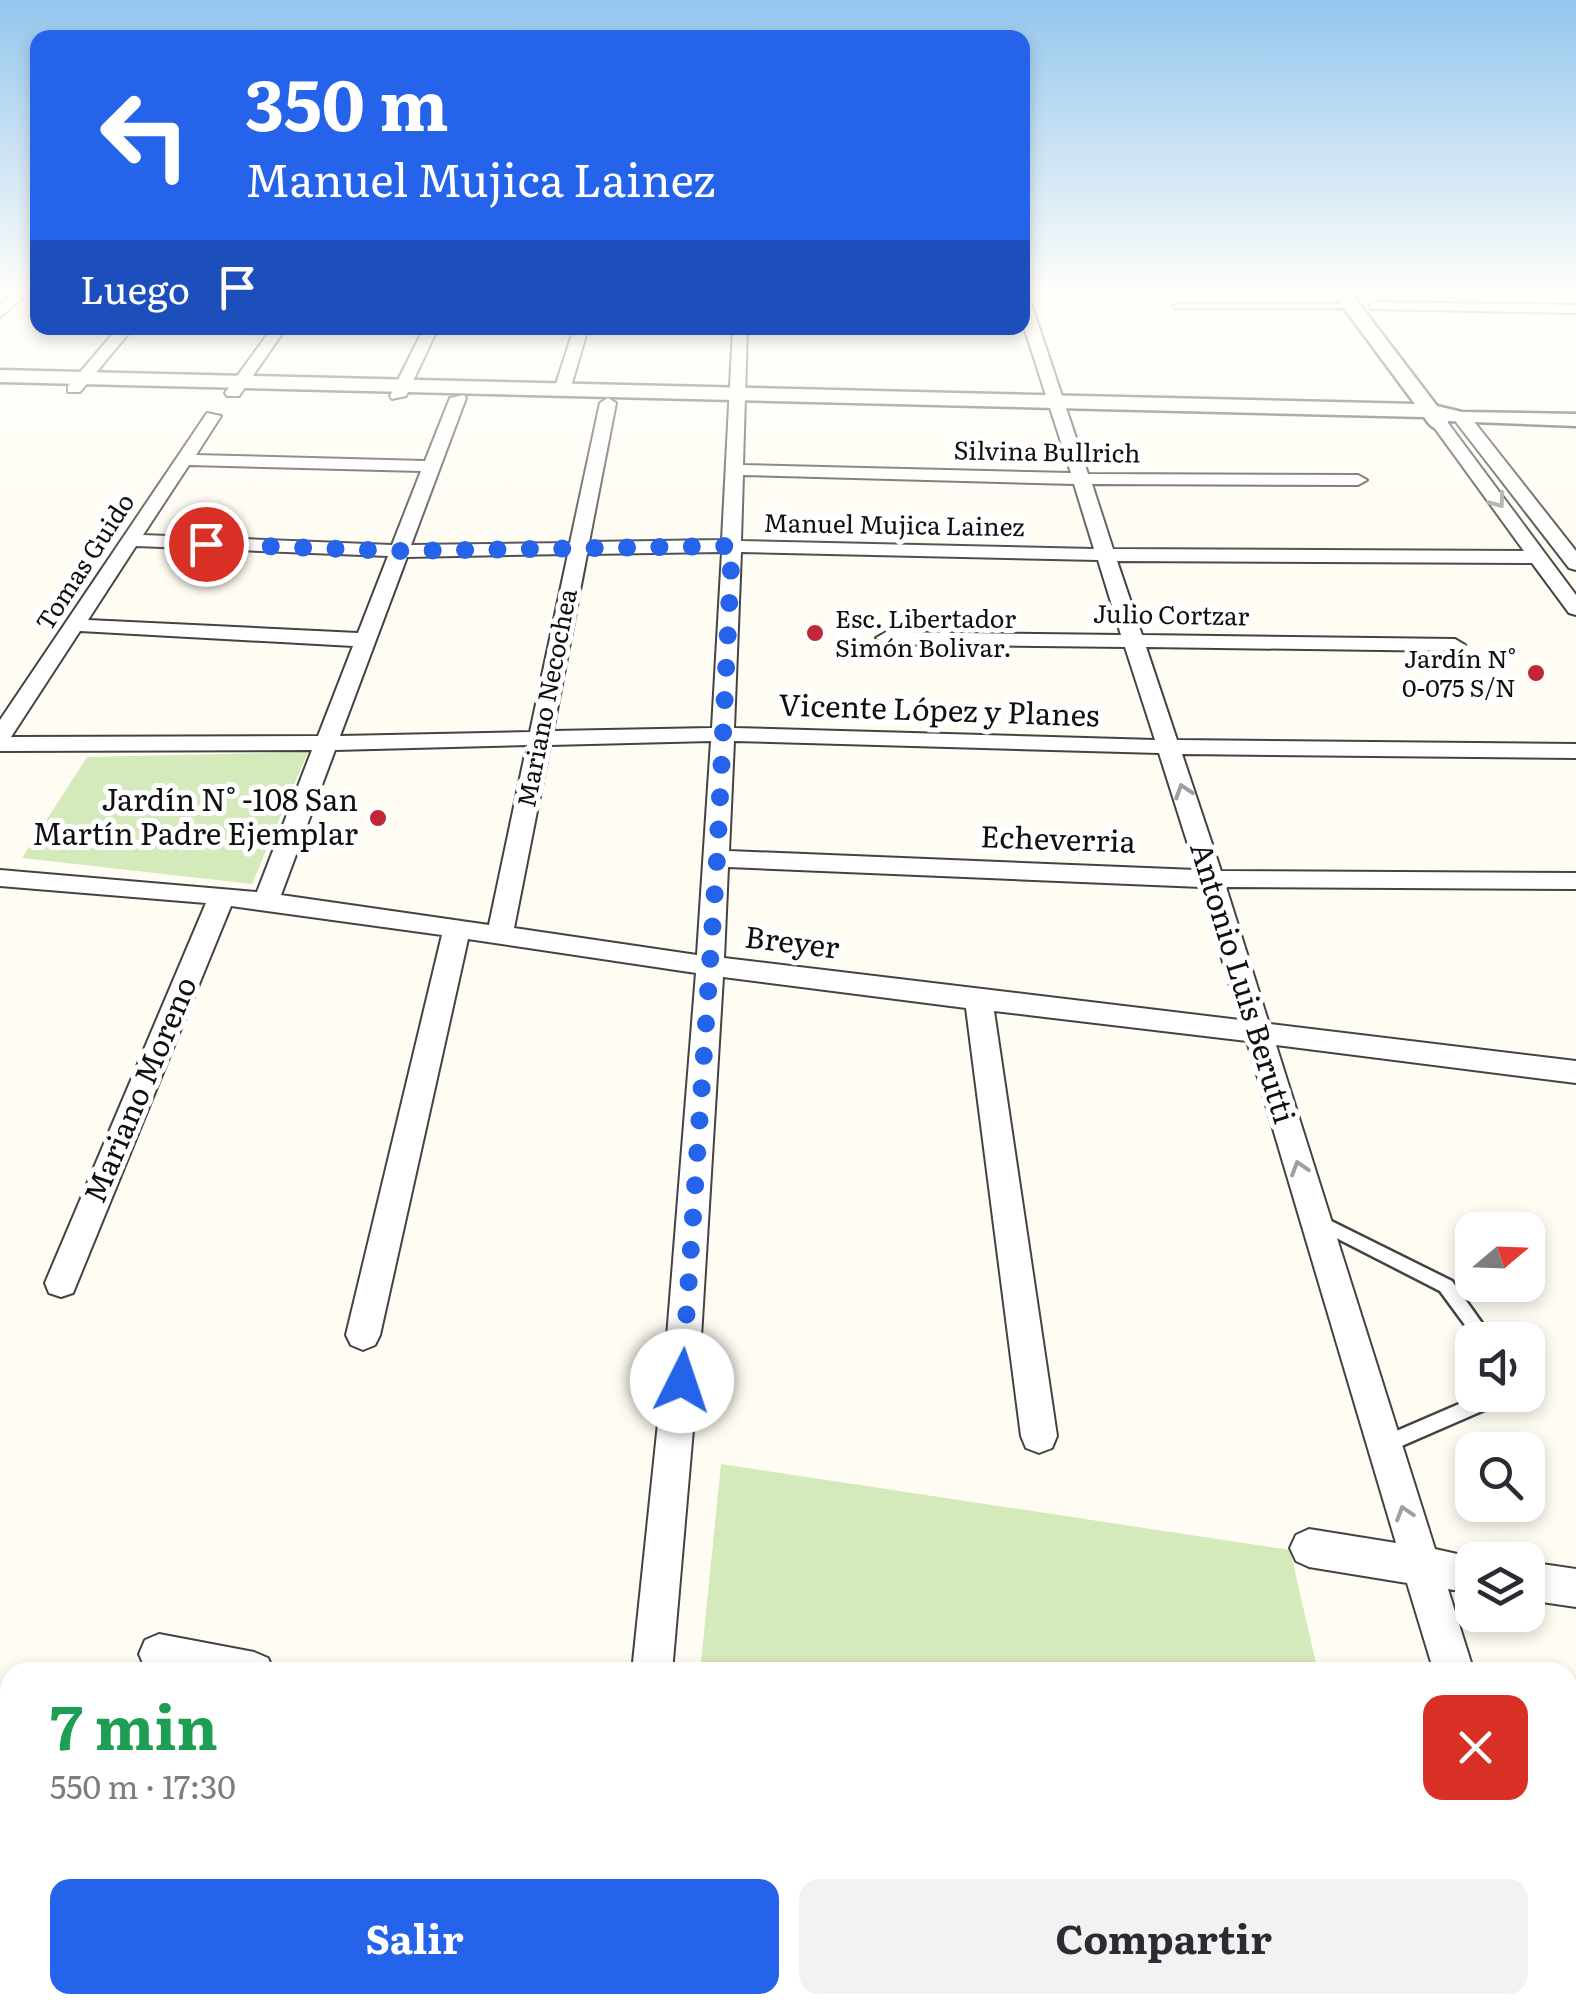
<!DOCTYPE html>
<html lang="es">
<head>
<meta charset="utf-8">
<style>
	:root { --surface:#fff; --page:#f2f2f3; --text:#2b2b33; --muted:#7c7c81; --accent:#2563eb }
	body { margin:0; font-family:Literata,serif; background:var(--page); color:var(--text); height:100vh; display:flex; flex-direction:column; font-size:38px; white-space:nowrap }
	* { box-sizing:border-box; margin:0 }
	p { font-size:32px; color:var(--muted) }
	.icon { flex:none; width:55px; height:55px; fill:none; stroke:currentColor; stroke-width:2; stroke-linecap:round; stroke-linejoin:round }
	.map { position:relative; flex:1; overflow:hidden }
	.side { position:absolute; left:0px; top:1662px; width:1578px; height:352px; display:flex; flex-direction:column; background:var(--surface); border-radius:30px 30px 0 0; box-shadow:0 5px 15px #0003 }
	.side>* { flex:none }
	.guide { position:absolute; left:30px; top:30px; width:1000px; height:305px; border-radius:20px; box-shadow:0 5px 15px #0003; background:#2563eb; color:#fff; overflow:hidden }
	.needle { width:65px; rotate:71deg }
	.buttons { position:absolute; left:1455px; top:1212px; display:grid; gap:20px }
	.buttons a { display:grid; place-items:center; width:90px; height:90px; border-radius:20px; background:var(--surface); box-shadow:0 5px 15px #0003; font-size:50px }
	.pin { position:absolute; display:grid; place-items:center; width:85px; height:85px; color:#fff; margin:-42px; border:5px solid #fff; border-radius:50%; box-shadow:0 2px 10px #0007 }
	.me { position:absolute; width:110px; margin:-55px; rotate:4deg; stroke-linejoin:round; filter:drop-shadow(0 0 8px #0008) }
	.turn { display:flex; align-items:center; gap:35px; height:210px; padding:0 50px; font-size:45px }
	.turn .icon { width:130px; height:130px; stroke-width:2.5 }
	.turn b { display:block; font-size:70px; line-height:85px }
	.then { display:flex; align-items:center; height:95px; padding:0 50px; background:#0003; gap:20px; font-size:38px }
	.round { display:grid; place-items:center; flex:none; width:105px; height:105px; border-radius:20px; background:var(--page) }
	.headline { display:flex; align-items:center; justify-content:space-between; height:170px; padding:0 50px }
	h1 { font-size:60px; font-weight:700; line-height:75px; color:#1e9e55 }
	.primary-button { display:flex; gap:20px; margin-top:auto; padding:20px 50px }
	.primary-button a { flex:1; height:115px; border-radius:20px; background:var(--accent); color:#fff; font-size:40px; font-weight:700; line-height:115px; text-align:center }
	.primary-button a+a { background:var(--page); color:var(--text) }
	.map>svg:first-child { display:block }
	.green { fill:#d5eabb }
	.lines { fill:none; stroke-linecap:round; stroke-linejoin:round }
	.service-casing { stroke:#434343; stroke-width:5 }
	.minor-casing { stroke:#434343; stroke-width:4 }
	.tertiary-casing { stroke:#434343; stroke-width:5 }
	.service { fill:#fff; fill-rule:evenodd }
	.minor { fill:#fff; fill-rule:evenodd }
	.tertiary { fill:#fff; fill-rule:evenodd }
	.oneway { stroke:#9f9f9f }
	.route { stroke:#2563eb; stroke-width:18; stroke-dasharray:0 32.4 }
	.poi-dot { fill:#c12734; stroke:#fff; stroke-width:4 }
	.labels { text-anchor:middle; stroke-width:10; stroke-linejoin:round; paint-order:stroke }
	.far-street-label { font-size:25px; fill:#101010; stroke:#fff }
	.far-poi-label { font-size:25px; fill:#101010; stroke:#fff; text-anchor:start }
	.street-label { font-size:30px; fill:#101010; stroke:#fff }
	.poi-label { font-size:30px; fill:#101010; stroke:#fff; text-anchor:end }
</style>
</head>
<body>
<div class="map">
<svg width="1576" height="2013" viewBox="0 0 1576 2013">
	<rect width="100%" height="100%" fill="#fffcf3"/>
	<!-- green -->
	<g class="green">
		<path d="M308,752L252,884L22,858L87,757Z"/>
		<path d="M721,1464L1290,1550L1318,1672H700Z"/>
	</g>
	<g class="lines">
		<defs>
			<g id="service">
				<path d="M1178,304H1352L1356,306L1352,308H1175L1174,306Z"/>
				<path d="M1319,1215L1452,1281L1494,1340H1476L1440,1291L1313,1226L1311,1221L1313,1216Z"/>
				<path d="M1480,1395H1508L1505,1401L1390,1451L1384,1453L1378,1451L1375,1445L1378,1439Z"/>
			</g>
			<g id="minor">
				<path d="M14,292H29L0,317V305Z"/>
				<path d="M1022,293L1029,297L1088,474L1358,475L1367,480L1358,485L1092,484L1113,549L1524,551L1431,423L1439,418L1445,419L1576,595V615L1569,613L1532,563L1117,561L1142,635L1455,639L1465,645L1455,651L1146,647L1177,740L1576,744V758L1182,754L1221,871L1576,873V889L1226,887L1269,1024L1576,1061V1083L1276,1045L1435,1549L1484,1560H1472V1593L1448,1589L1474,1672H1434L1407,1583L1309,1567L1296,1561L1290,1548L1296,1535L1309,1529L1396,1543L1247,1041L994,1011L1057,1436L1052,1448L1039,1453L1026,1448L1021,1436L966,1008L723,977L701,1337L672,1672H632L667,1337L696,973L468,939L380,1335L375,1345L363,1350L351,1345L346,1335L442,935L231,906L73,1293L61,1297L49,1293L45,1283L206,903L0,886V870L257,892L312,750L0,751V720L207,413L221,416L196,455L425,461L450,398L464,395L466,398L411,545L570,543L600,403L608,398L616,403L589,542L722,540L733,328H747L743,465L1071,473L1022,321ZM189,465L421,471L392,545L143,535ZM743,475L1074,484L1094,549L741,541ZM136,546L388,556L358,633L88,620ZM722,552L712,728L553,731L587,554ZM741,552L1098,560L1121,635L886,632L876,638L886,644L1125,647L1155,740L734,728ZM568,554L530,732L340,736L407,557ZM80,631L353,646L318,736L11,737ZM711,741L697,955L514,928L550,745ZM734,741L1159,753L1196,870L729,851ZM527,745L489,925L281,895L335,750ZM728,867L1201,887L1240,1020L724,958Z"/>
				<path d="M1376,302L1576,305V313L1371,309L1369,306Z"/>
				<path d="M118,328H133L80,392H68V386Z"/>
				<path d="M272,328H286L239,396H227L225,393Z"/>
				<path d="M424,328H438L406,396L392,399L390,396Z"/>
				<path d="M574,328H588L570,390L562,395L554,390Z"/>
				<path d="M1456,414H1468L1576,551V570L1569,568L1456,422Z"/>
				<path d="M1528,1562L1576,1569V1607L1528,1600Z"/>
				<path d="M159,1634L254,1652L268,1658L274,1672H156L145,1668L139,1654L145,1640Z"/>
				<path d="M1568,1978L1576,1980V2013H1550L1547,2005H1568Z"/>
				<path d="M594,2005H640L639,2013H593Z"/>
				<path d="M1240,2005H1286L1287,2013H1241Z"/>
			</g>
			<path id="tertiary" d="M1332,292H1350L1437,406L1462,412L1576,414V426L1448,421L1446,427C1434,431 1431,427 1424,417L0,382V370L1415,404Z"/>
		</defs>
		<!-- service casing -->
		<use href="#service" class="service-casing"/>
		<!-- minor casing -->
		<use href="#minor" class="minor-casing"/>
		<!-- tertiary casing -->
		<use href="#tertiary" class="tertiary-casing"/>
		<!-- service -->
		<use href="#service" class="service"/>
		<!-- minor -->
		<use href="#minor" class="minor"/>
		<!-- tertiary -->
		<use href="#tertiary" class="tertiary"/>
	</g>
	<!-- one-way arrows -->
	<defs><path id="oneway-chevron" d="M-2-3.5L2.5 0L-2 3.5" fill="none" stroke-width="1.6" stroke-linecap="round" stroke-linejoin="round" transform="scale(2.5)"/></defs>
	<g class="oneway">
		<use href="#oneway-chevron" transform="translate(1498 501) rotate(53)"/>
		<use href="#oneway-chevron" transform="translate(1183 791) rotate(-108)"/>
		<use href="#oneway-chevron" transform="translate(1299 1168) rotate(-107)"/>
		<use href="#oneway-chevron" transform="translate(1404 1513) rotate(-107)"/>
	</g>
	<!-- sky -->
	<linearGradient id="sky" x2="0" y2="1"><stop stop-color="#94c6ee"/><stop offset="0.51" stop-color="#fffefa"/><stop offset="1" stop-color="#fffefa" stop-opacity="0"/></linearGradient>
	<rect width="1576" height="574" fill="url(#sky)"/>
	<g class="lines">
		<!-- route -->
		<path class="route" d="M206,544L398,551L732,546L717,859L682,1381"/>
	</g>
	<!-- markers -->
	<g class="poi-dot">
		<circle cx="815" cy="633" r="10"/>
		<circle cx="1536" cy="673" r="10"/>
		<circle cx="378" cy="818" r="10"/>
	</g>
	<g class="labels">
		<!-- far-street labels -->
		<g class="far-street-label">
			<text transform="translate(1047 452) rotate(1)" y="9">Silvina Bullrich</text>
			<text transform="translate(894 525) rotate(1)" y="9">Manuel Mujica Lainez</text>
			<text transform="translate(85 562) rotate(-57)" y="9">Tomas Guido</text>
			<text transform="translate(1171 615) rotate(1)" y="9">Julio Cortzar</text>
			<text transform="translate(547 698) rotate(-79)" y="9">Mariano Necochea</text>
		</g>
		<!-- far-poi labels -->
		<g class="far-poi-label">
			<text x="835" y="628">Esc. Libertador<tspan x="835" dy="29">Simón Bolivar.</tspan></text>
			<text x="1516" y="668" text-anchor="end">Jardín N°<tspan x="1516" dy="29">0-075 S/N</tspan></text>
		</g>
		<!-- street labels -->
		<g class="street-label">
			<text transform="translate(939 711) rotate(2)" y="10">Vicente López y Planes</text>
			<text transform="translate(1058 840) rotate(2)" y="10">Echeverria</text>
			<text transform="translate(792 943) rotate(7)" y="10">Breyer</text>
			<text transform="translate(1242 983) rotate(73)" y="10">Antonio Luis Berutti</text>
			<text transform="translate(141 1090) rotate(-67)" y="10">Mariano Moreno</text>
		</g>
		<!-- poi labels -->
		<g class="poi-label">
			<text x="358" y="811">Jardín N° -108 San<tspan x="358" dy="34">Martín Padre Ejemplar</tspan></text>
		</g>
	</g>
</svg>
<div class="buttons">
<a><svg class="needle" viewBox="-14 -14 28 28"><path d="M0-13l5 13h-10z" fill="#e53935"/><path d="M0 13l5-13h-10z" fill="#7c7c81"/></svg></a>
<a><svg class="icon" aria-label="sound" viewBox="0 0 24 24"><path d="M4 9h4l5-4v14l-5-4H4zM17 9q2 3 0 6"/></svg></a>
<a><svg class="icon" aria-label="search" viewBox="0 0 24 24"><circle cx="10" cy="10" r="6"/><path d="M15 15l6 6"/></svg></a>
<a><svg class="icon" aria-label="layers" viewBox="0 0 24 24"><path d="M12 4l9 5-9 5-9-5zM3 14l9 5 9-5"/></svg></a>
</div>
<div class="pin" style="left:206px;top:544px;background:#d93025"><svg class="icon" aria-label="arrive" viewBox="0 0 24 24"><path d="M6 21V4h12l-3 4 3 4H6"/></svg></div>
<svg class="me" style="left:682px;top:1381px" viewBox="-20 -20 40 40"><circle r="19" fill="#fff"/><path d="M0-13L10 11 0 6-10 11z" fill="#2563eb"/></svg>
<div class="guide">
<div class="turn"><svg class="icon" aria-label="left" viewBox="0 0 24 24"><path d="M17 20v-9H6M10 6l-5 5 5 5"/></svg><div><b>350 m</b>Manuel Mujica Lainez</div></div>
<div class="then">Luego<svg class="icon" aria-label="arrive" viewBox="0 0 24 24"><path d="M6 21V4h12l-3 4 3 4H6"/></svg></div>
</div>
<section class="side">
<div class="headline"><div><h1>7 min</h1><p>550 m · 17:30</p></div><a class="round" style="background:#d93025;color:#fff"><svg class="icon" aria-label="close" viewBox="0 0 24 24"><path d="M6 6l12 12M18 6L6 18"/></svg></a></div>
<div class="primary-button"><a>Salir</a><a>Compartir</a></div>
</section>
</div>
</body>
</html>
